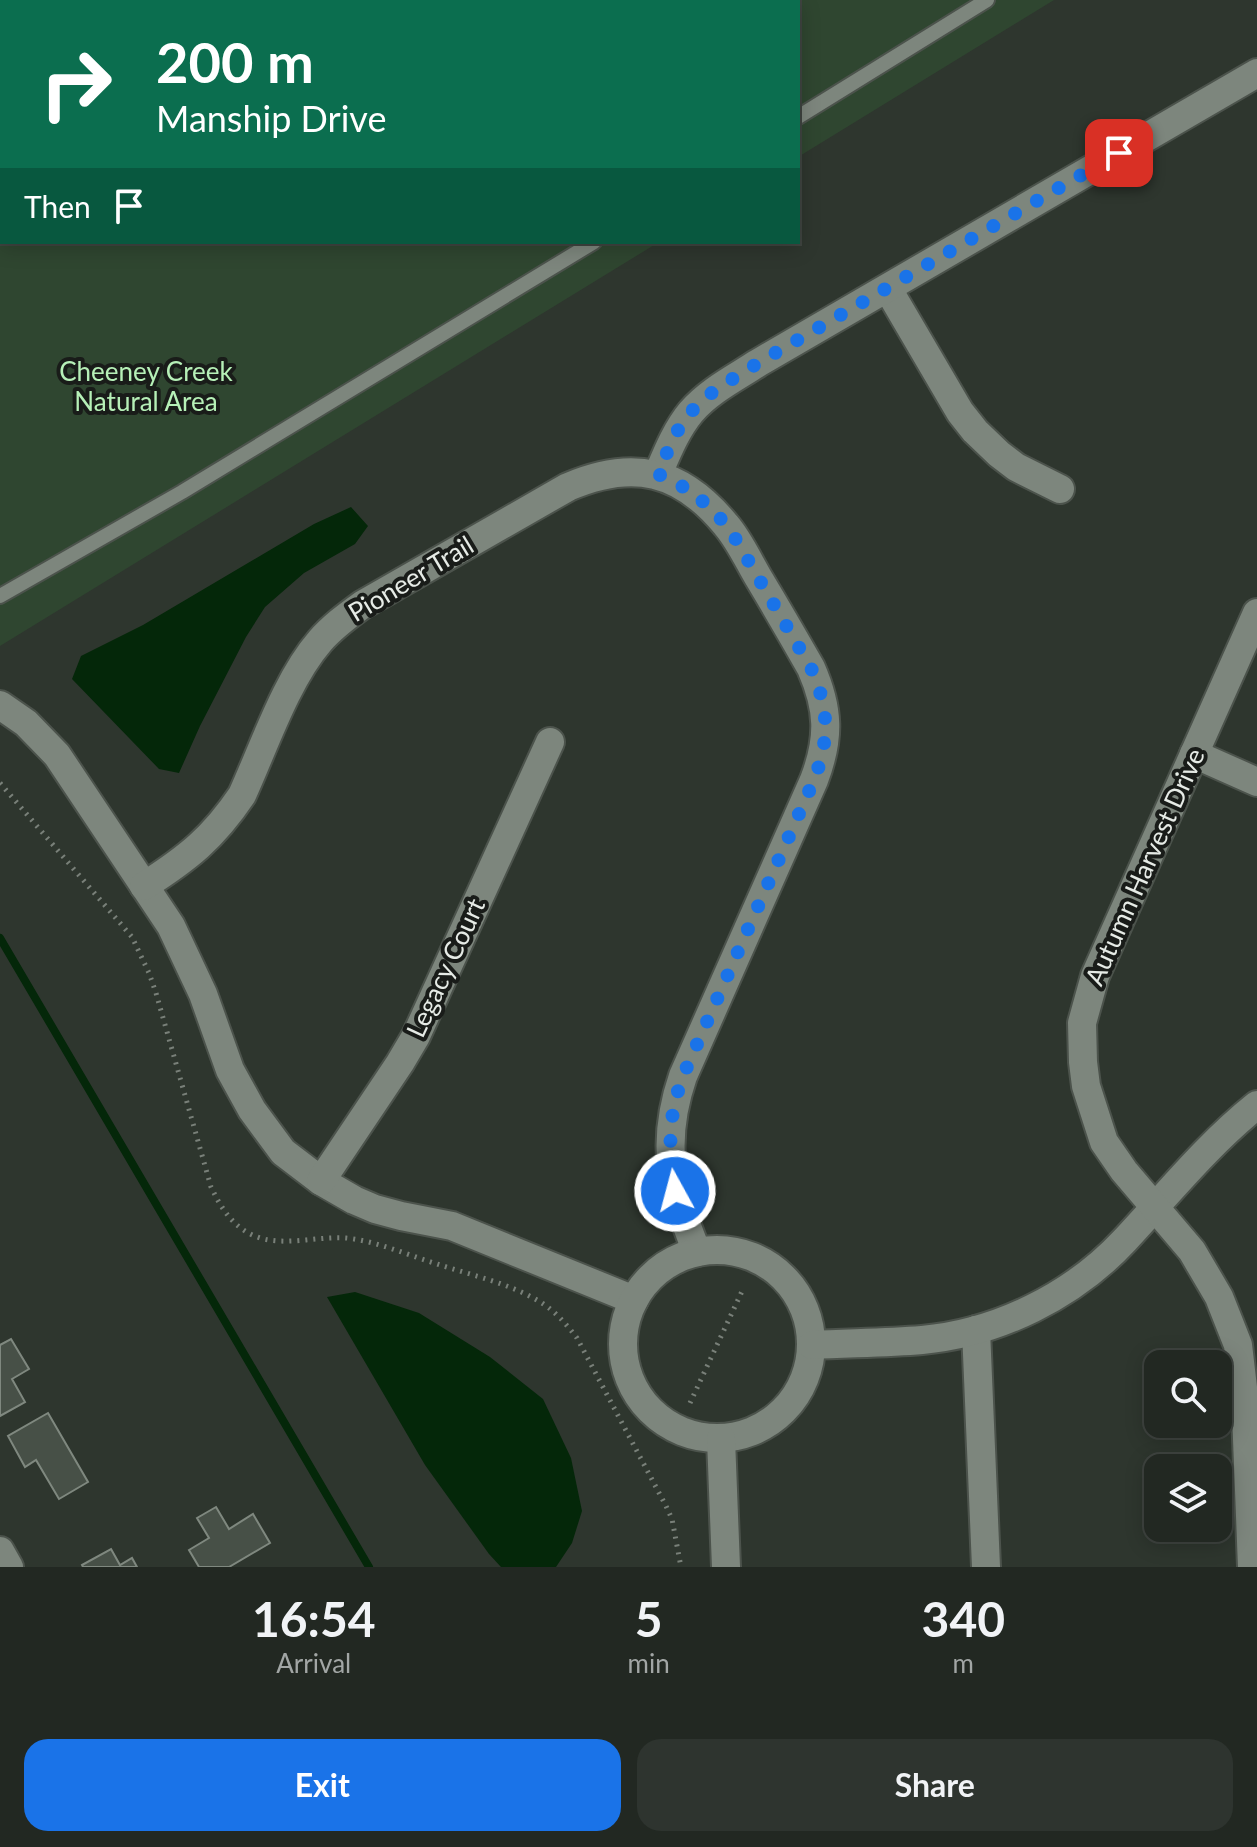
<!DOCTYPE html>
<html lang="en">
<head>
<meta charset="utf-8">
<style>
	:root { --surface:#222822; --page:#2e342f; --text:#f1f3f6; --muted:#a2a6a5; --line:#3f4440; --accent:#1a73e8 }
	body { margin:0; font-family:Lato,sans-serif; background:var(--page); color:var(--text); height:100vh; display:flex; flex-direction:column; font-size:30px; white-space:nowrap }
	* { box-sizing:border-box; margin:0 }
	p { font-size:26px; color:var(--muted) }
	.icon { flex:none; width:44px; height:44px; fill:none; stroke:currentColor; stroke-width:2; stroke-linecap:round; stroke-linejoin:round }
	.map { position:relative; height:1567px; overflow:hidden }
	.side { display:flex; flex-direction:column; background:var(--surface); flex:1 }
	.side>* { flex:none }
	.top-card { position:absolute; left:0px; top:0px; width:800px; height:244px; box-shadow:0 4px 20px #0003,0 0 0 2px var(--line); background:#0b6e4f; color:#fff; overflow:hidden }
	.fabs { position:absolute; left:1144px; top:1350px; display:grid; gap:16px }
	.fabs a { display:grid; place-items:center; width:88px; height:88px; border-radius:16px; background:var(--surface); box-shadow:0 4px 20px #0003,0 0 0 2px var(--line); font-size:40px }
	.pin { position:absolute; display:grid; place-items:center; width:68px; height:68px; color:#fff; margin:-34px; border-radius:16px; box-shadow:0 4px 12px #0006 }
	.me { position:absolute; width:88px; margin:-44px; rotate:353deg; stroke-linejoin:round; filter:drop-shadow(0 0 6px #0008) }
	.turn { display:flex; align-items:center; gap:28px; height:168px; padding:0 24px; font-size:36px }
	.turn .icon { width:104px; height:104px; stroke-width:2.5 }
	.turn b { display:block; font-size:56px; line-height:68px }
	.then { display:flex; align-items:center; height:76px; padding:0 24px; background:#0003; gap:16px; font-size:30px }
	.eta { display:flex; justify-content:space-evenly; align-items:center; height:136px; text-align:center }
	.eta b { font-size:48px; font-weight:700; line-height:56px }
	.button { display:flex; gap:16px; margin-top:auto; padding:16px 24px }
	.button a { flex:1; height:92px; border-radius:24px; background:var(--accent); color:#fff; font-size:32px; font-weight:700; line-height:92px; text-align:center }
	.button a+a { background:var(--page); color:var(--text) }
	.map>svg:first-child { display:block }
	.green { fill:#2f4630 }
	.water { fill:#042709 }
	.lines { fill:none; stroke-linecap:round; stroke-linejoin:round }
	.stream { stroke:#042709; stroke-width:8 }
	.building { fill:#475047; stroke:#7f887f; stroke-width:2 }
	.service-casing { stroke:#4c534c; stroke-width:18 }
	.minor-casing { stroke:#4c534c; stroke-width:32 }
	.path { stroke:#798079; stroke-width:5; stroke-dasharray:2 6; stroke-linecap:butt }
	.service { stroke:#7d867d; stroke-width:14 }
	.minor { stroke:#7d867d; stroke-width:28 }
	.route { stroke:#1a73e8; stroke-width:14; stroke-dasharray:0 25.2 }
	.labels { text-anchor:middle; stroke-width:8; stroke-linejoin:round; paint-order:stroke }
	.park-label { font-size:26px; fill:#b6f0b7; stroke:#191c19 }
	.street-label { font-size:26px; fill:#e6ebe6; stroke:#191c19 }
</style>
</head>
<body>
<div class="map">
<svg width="1257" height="1567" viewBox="0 0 1257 1567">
	<rect width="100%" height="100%" fill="#2e362e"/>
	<!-- green -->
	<path class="green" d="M0,0H1054L798,157V2H2V242H659L0,646Z"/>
	<!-- water -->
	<g class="water">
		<path d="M351,507L368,526L355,544L304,573L265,607L246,637L200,726L179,773L159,769L72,679L81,656L143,625L314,524Z"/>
		<path d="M355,1292L419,1313L490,1357L543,1399L571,1458L582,1511L572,1543L556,1567H501L489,1554L425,1465L327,1297Z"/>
	</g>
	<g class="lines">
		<!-- stream -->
		<g class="stream">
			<path d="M242,2L244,0"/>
			<path d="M0,103L2,102"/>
			<path d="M0,938L369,1567"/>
		</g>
	</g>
	<!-- building -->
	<g class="building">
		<path d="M11,1339L29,1369L12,1379L25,1402L0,1416V1345Z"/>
		<path d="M48,1413L88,1482L59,1499L36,1460L25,1467L8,1436Z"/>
		<path d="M216,1507L229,1529L253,1514L270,1543L229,1567H199L189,1550L209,1538L197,1518Z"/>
		<path d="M111,1549L120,1565L132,1558L137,1567H83L82,1565Z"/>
	</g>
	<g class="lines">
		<defs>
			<g id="service">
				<path d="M798,117L987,0"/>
				<path d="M0,596L182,492L594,242"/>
			</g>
			<g id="minor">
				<path d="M888,289L960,412L975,431L999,454L1016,467L1060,489"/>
				<path d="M658,474C667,453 676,430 691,412C709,391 735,378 758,363L1257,73"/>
				<path d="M0,705L26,723L57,755L171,926L203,994L230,1070L252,1110L283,1152L321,1181L354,1200L375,1209L401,1216L452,1226L634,1300"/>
				<path d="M1194,754L1257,782"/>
				<path d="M144,886C188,858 213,838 242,795C264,747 286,680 320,641C332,627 347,616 362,605L568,487C633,459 681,470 726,525C739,540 748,560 758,577C776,607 794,638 811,668C829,709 830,738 814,780L683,1076C660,1143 671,1189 697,1252"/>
				<path d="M321,1181L400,1063L416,1036L550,742"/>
				<circle cx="717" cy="1344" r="94"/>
				<path d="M976,1330L986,1567"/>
				<path d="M812,1345C848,1343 885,1343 922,1340C998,1333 1073,1296 1125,1240C1168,1194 1207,1145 1257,1105"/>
				<path d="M721,1439L726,1567"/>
				<path d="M0,1551L9,1567"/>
				<path d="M1252,1567L1246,1413L1238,1345L1219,1297L1192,1251L1124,1171L1104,1142L1086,1086L1083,1062L1082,1023L1095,976L1257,613"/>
			</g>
		</defs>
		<!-- service casing -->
		<use href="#service" class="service-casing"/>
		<!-- minor casing -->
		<use href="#minor" class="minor-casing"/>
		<!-- path -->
		<g class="path">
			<path d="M293,2L295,0"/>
			<path d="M0,136L2,135"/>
			<path d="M0,783L132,937L149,973L156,993L211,1187C222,1210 235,1230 260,1238C288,1246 318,1236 346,1238C376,1241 405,1254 434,1263C470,1275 510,1283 542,1303C556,1312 567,1325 577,1338L666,1506L672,1519L681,1567"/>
			<path d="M690,1403L744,1287"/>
		</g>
		<!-- service -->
		<use href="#service" class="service"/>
		<!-- minor -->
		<use href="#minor" class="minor"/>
	</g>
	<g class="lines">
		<!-- route -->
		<path class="route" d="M675,1191C668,1148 668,1117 683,1076L814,780C830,738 829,709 811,668L728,526L693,492L658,474C667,453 675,430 691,412C709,391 735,378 758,363L1119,153"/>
	</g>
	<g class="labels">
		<!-- park labels -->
		<g class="park-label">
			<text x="146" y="381">Cheeney Creek<tspan x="146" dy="30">Natural Area</tspan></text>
		</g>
		<!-- street labels -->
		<g class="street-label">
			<text transform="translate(411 579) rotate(-31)" y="9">Pioneer Trail</text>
			<text transform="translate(1145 867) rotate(-66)" y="9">Autumn Harvest Drive</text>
			<text transform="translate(446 968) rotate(-65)" y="9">Legacy Court</text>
		</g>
	</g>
</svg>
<div class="fabs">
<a><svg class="icon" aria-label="search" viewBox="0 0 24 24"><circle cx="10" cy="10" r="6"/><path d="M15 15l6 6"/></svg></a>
<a><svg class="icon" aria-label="layers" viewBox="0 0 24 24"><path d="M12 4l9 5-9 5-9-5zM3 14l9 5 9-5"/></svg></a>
</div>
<div class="pin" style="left:1119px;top:153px;background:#d93025"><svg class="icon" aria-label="arrive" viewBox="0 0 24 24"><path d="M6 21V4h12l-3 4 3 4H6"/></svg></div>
<svg class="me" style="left:675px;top:1191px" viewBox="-20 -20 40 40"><circle r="17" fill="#1a73e8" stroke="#fff" stroke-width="3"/><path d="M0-11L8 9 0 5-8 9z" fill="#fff"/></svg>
<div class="top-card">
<div class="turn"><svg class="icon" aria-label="right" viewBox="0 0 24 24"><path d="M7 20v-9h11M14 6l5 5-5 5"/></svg><div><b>200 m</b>Manship Drive</div></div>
<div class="then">Then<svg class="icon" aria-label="arrive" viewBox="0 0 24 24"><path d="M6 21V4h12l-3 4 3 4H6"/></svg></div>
</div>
</div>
<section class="side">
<div class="eta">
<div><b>16:54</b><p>Arrival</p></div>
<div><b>5</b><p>min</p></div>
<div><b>340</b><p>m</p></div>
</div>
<div class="button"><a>Exit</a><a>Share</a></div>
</section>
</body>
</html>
